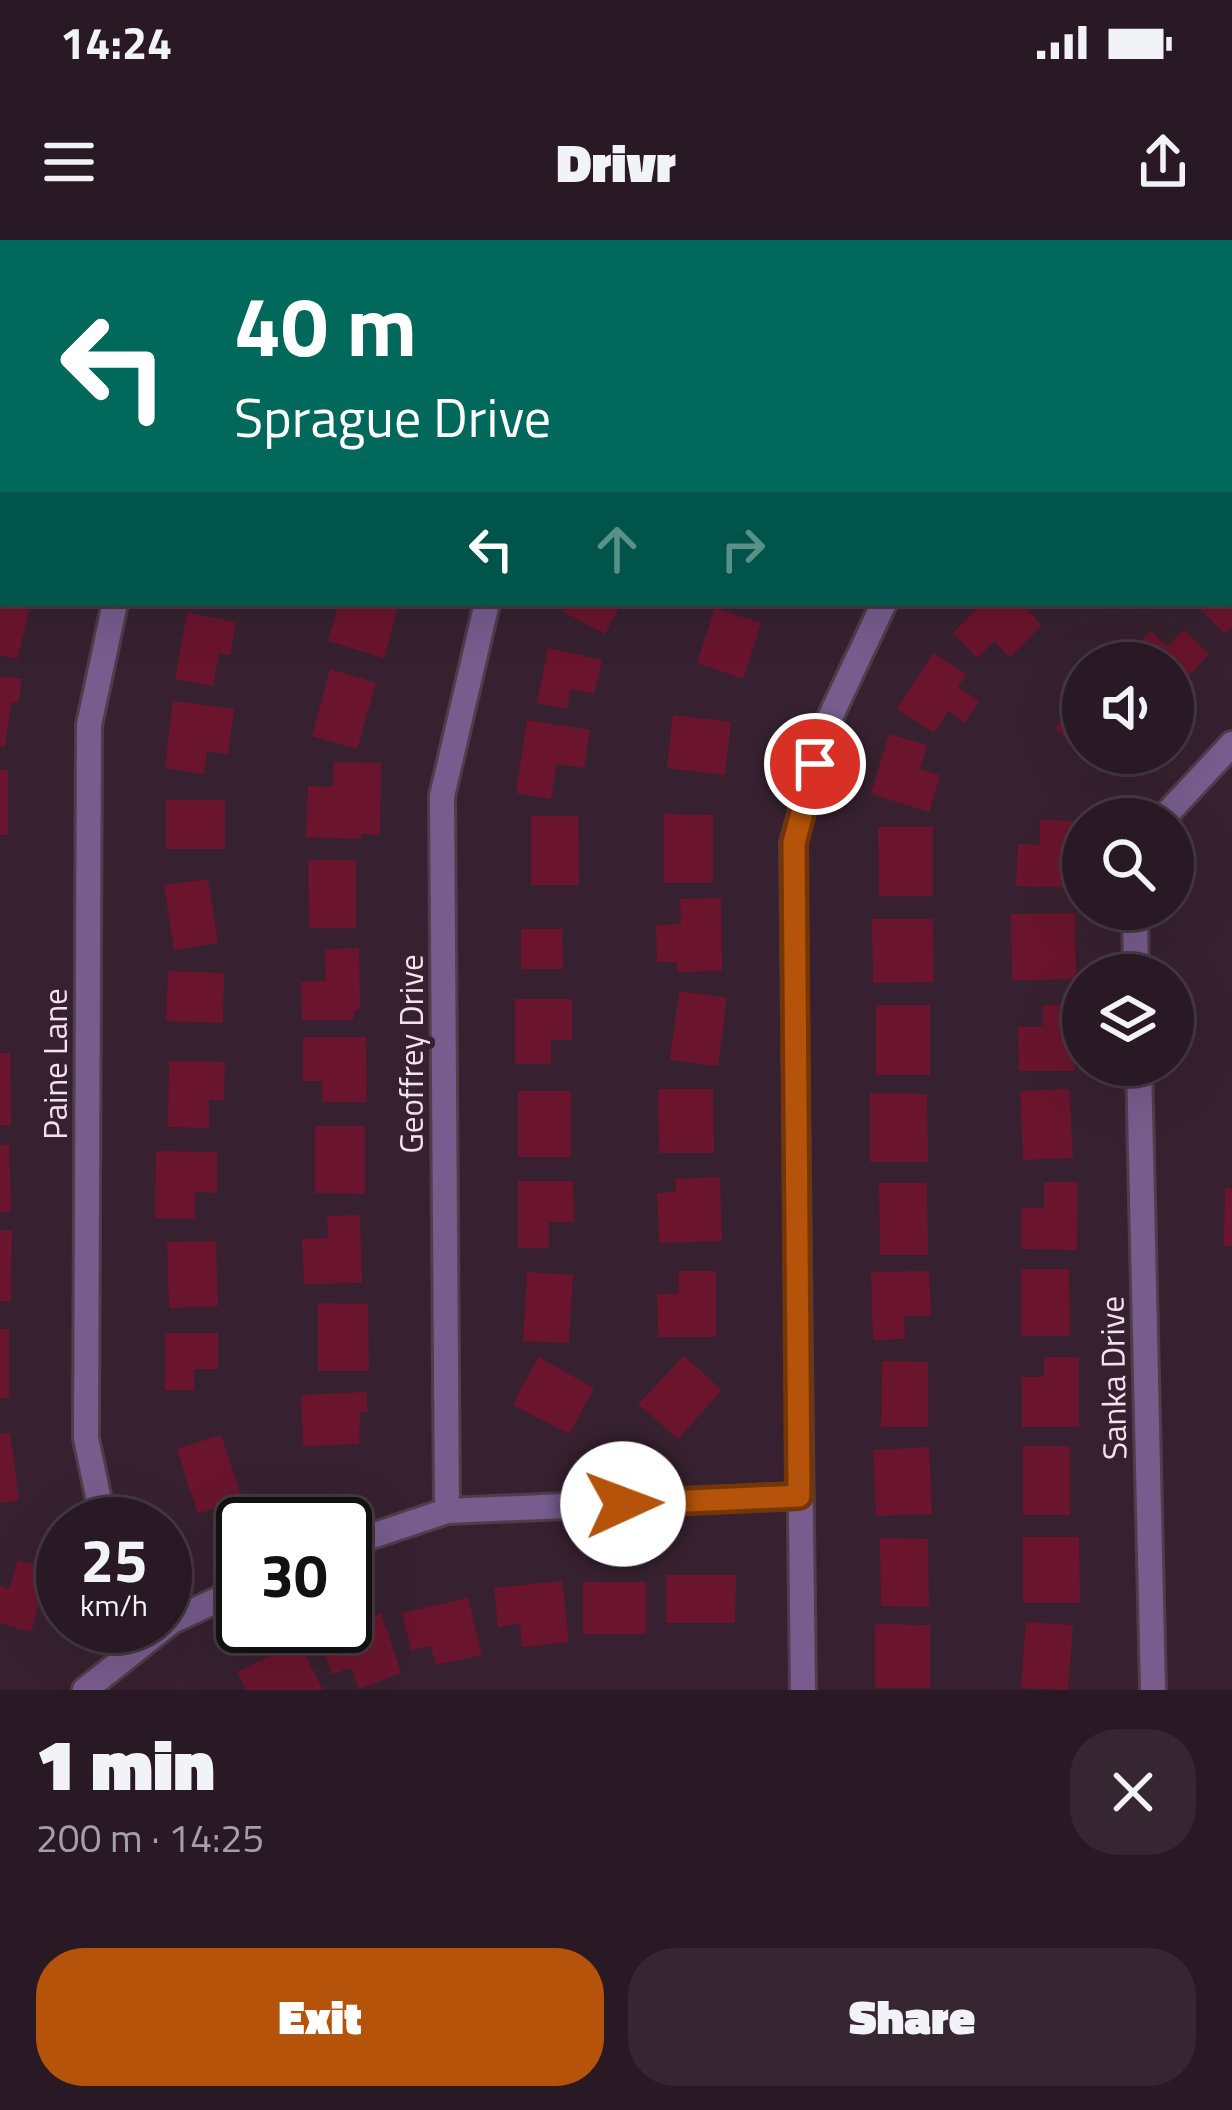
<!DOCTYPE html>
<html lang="en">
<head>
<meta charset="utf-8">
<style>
	:root { --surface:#291924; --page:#352631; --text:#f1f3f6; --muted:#a5a0a6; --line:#453841; --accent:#b45309 }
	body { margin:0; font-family:"Titillium Web",sans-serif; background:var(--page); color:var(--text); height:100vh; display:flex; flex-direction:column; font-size:45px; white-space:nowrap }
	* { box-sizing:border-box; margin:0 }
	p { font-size:39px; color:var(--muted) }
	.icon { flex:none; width:66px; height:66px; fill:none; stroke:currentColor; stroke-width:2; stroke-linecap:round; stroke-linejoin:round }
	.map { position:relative; height:1450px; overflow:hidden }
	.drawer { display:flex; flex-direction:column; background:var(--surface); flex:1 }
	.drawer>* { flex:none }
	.guide { position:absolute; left:0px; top:0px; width:1233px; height:366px; box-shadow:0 12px 48px #0002,0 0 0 3px var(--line); background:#00695c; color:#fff; overflow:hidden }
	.buttons { position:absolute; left:1062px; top:402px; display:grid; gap:24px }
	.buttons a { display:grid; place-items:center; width:132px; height:132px; border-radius:50%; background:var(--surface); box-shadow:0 12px 48px #0002,0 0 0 3px var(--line); font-size:60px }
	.speed { position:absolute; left:36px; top:1257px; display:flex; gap:24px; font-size:60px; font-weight:700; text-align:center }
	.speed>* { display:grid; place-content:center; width:156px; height:156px; border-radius:50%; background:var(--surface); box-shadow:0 12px 48px #0002,0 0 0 3px var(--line); line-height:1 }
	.speed small { font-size:30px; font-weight:400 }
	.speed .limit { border:6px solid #111; border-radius:18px; background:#fff; color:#111 }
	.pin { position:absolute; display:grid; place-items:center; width:102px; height:102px; color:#fff; margin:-51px; border:6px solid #fff; border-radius:50%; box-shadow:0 3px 12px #0007 }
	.me { position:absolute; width:132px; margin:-66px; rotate:88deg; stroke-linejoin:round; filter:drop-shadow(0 0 9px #0008) }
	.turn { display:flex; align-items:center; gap:42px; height:252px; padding:0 36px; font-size:54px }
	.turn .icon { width:156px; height:156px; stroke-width:2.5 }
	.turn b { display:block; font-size:84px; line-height:102px }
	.lanes { display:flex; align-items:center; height:114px; padding:0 36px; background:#0003; justify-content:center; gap:60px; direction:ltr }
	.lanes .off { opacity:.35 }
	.round { display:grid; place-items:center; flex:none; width:126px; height:126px; border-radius:48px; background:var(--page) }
	.head { display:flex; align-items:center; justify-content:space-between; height:204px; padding:0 36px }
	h1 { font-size:72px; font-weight:800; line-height:90px }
	.cta { display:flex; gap:24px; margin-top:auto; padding:24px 36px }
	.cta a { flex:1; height:138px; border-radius:48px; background:var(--accent); color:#fff; font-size:48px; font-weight:800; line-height:138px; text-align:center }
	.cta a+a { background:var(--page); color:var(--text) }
	.status { display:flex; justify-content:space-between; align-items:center; height:84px; padding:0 60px; background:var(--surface); direction:ltr }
	.status svg { height:33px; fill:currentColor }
	header { display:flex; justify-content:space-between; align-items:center; height:156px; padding:0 36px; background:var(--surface); font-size:54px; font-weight:800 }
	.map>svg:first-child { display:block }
	.building { fill:#6a152d }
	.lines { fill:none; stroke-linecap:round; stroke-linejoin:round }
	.minor-casing { stroke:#513c4a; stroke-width:30 }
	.minor { stroke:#775c8d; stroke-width:24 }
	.route-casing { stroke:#753606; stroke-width:30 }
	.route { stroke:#b45309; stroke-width:21 }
	.labels { text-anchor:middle; stroke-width:10; stroke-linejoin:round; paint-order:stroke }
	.street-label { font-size:33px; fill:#f1e2ec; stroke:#372130 }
</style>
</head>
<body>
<div class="status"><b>14:24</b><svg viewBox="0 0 49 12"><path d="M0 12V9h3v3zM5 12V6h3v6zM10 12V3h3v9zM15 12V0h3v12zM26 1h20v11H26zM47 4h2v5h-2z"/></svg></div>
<header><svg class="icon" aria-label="menu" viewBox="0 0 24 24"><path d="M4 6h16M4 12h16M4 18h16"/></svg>Drivr<svg class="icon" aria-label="share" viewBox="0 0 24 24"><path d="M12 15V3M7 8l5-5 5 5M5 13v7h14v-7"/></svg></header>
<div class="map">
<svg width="1232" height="1450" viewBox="0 0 1232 1450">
	<rect width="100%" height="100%" fill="#372130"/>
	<!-- building -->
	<g class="building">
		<path d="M0,363H31L17,419L0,415Z"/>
		<path d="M339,363H399L384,418L328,401Z"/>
		<path d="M568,363H622L605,394L563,372Z"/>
		<path d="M982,363H1021L1042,385L1010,417L994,401L977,418L953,393Z"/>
		<path d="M1194,363H1232V387L1225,394Z"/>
		<path d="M715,368L761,383L743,439L697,423Z"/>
		<path d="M187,373L236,382L230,415L219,413L213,446L175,439Z"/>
		<path d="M1184,390L1209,414L1173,452V423H1120L1151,391L1167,407Z"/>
		<path d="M548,408L602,420L594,454L571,449L567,469L537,463Z"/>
		<path d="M933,413L966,434L958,447L979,461L965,483L948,471L934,493L897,469Z"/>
		<path d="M330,429L376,443L357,509L312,496Z"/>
		<path d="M0,436L22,439L18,463L11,462L5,507L0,506Z"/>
		<path d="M1083,460V513H1105L1093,525L1055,488Z"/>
		<path d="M173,461L234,469L228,514L207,511L204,534L165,528Z"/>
		<path d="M673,475L731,482L725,535L667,528Z"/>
		<path d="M527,480L590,490L584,528L557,524L551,559L516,553Z"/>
		<path d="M889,494L927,505L920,529L940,535L929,572L871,554Z"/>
		<path d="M334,522L381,523L380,595L361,594V599L306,597L308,546L333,547Z"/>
		<rect x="0" y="530" width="8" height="65"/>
		<rect x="166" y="560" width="59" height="49"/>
		<path d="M664,574L713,575V643H664Z"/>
		<path d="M531,576H578L579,645H531Z"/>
		<path d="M1040,580L1077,581L1075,648L1016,646L1018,604L1040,605Z"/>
		<path d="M878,587H933V656H879Z"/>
		<path d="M308,620H356V688H309Z"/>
		<path d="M208,639L218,703L174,710L164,645Z"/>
		<path d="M721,658L722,731L677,732V722H657L656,685L681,684L680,659Z"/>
		<path d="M1075,673L1076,739L1012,740L1011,674Z"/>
		<path d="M872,679H933L934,742L873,743Z"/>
		<path d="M521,689H562L563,729H521Z"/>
		<path d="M359,708L360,769L354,771L353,780H302L301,742L326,741L325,709Z"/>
		<path d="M168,731L224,733L223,783L166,781Z"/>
		<path d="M679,751L727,758L718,826L670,820Z"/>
		<path d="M515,759H572V800H551V824H515Z"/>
		<rect x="876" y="765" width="54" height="70"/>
		<path d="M1043,765H1075V831H1019L1018,787H1043Z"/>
		<path d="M303,797H366L367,862H322V841H303Z"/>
		<path d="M0,813H10L11,885H0Z"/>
		<path d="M169,821L225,822L224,860H209V888L168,887Z"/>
		<path d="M658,849H713L714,913H659Z"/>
		<path d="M1069,849L1073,918L1023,920L1020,851Z"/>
		<rect x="518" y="851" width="53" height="66"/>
		<path d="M870,853L927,854L928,922H870Z"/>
		<path d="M315,886H365V954L315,953Z"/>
		<path d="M9,904L11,972H0V905Z"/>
		<path d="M156,911L217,912V953L195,952V979L155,978Z"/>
		<path d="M720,937L722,1001L659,1003L657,953L676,952L675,939Z"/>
		<path d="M518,941H573L574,982H549V1008H518Z"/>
		<path d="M1044,942H1078L1077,1010L1021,1009V968H1044Z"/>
		<path d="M879,943H927L928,1015H880Z"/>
		<path d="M1225,948H1232V1006H1224Z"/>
		<path d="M360,975L362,1043L304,1044L302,999L328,998L327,976Z"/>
		<path d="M0,990H12L11,1061H0Z"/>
		<path d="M216,1001L218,1066L169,1068L167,1002Z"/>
		<path d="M1021,1029H1069L1070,1096H1021Z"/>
		<path d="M679,1031H716V1097H658L657,1054H678Z"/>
		<path d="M929,1031L931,1076H904L905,1099L873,1100L871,1032Z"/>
		<path d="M527,1032L573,1035L569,1103L523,1101Z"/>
		<path d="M318,1063L368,1064L369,1131H318Z"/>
		<rect x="0" y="1089" width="9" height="69"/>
		<path d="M165,1093H218V1129H194V1150H165Z"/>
		<path d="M684,1116L722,1150L678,1199L638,1164Z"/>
		<path d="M538,1117L594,1148L569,1194L513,1165Z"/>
		<path d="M1044,1117H1079V1187H1022V1137H1044Z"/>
		<path d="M882,1121L928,1122V1187H881Z"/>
		<path d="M366,1152L368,1172H360L359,1204L303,1206L301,1155Z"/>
		<path d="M10,1193L19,1260L0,1263V1194Z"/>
		<path d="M221,1195L242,1259L198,1274L177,1209Z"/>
		<rect x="1023" y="1206" width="47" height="69"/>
		<path d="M929,1207L932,1274L876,1276L873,1210Z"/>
		<path d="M1023,1297H1079L1080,1363H1023Z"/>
		<path d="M880,1298L928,1299L929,1367L881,1366Z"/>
		<path d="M18,1320L49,1329L31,1392L0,1383V1346L9,1349Z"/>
		<path d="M666,1335H736L735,1383H666Z"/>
		<path d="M562,1341L569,1402L522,1407L520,1384L498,1387L494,1348Z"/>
		<rect x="583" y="1342" width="63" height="52"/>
		<path d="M468,1358L482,1415L436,1425L431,1406L411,1410L402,1373Z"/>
		<path d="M381,1373L401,1433L359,1449L351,1428L332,1434L318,1395Z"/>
		<path d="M1026,1382L1073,1385L1068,1450L1021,1448Z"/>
		<path d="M875,1384L930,1385V1448H875Z"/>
		<path d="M299,1402L323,1450H246L237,1432Z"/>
	</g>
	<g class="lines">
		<defs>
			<g id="minor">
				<path d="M1017,0L1020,3"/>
				<path d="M263,3L265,0"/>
				<path d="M730,3L733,0"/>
				<path d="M1228,3L1231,0"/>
				<path d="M1230,208L1232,210"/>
				<path d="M1162,579L1232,504"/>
				<path d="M1135,669L1136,735"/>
				<path d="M1139,825L1153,1450"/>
				<path d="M447,1271L442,556L487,363"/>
				<path d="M109,1284L102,1275L86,1198L89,485L115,363"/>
				<path d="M345,1305L447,1271L799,1256"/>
				<path d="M85,1450L172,1381L243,1348"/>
				<path d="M803,1450L793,603L827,484L884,363"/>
			</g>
		</defs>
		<!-- minor casing -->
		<use href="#minor" class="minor-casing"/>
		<!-- minor -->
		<use href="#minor" class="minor"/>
	</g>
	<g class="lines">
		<defs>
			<path id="route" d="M623,1264L799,1256L794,603L815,524"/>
		</defs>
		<!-- route casing -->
		<use href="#route" class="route-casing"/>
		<!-- route -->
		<use href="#route" class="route"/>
	</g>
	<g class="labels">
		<!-- street labels -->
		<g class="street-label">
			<text transform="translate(411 814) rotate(-90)" y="12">Geoffrey Drive</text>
			<text transform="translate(55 824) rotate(-90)" y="12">Paine Lane</text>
			<text transform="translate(1113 1138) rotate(-91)" y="12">Sanka Drive</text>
		</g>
	</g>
</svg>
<div class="buttons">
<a><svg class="icon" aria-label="sound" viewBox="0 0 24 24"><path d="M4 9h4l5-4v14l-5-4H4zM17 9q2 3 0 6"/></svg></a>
<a><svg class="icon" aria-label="search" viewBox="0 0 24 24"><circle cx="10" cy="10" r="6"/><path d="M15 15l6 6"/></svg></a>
<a><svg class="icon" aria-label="layers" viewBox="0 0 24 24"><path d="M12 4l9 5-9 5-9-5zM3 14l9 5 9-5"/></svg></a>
</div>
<div class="speed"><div>25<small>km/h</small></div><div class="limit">30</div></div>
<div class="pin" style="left:815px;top:524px;background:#d93025"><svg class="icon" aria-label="arrive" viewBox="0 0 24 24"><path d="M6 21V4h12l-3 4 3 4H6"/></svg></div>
<svg class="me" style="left:623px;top:1264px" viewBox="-20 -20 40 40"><circle r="19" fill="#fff"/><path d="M0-13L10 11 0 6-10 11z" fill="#b45309"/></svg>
<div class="guide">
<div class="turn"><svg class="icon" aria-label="left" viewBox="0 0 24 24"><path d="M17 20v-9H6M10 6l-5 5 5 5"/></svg><div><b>40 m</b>Sprague Drive</div></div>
<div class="lanes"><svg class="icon" aria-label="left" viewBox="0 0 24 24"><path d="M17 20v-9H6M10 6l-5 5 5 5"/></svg><svg class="icon off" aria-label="ahead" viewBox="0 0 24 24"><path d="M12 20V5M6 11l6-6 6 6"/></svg><svg class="icon off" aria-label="right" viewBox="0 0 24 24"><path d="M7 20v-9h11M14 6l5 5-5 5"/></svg></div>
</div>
</div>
<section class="drawer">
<div class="head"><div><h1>1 min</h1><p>200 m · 14:25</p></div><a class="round"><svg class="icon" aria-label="close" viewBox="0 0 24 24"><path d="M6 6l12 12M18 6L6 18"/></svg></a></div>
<div class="cta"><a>Exit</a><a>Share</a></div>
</section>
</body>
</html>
